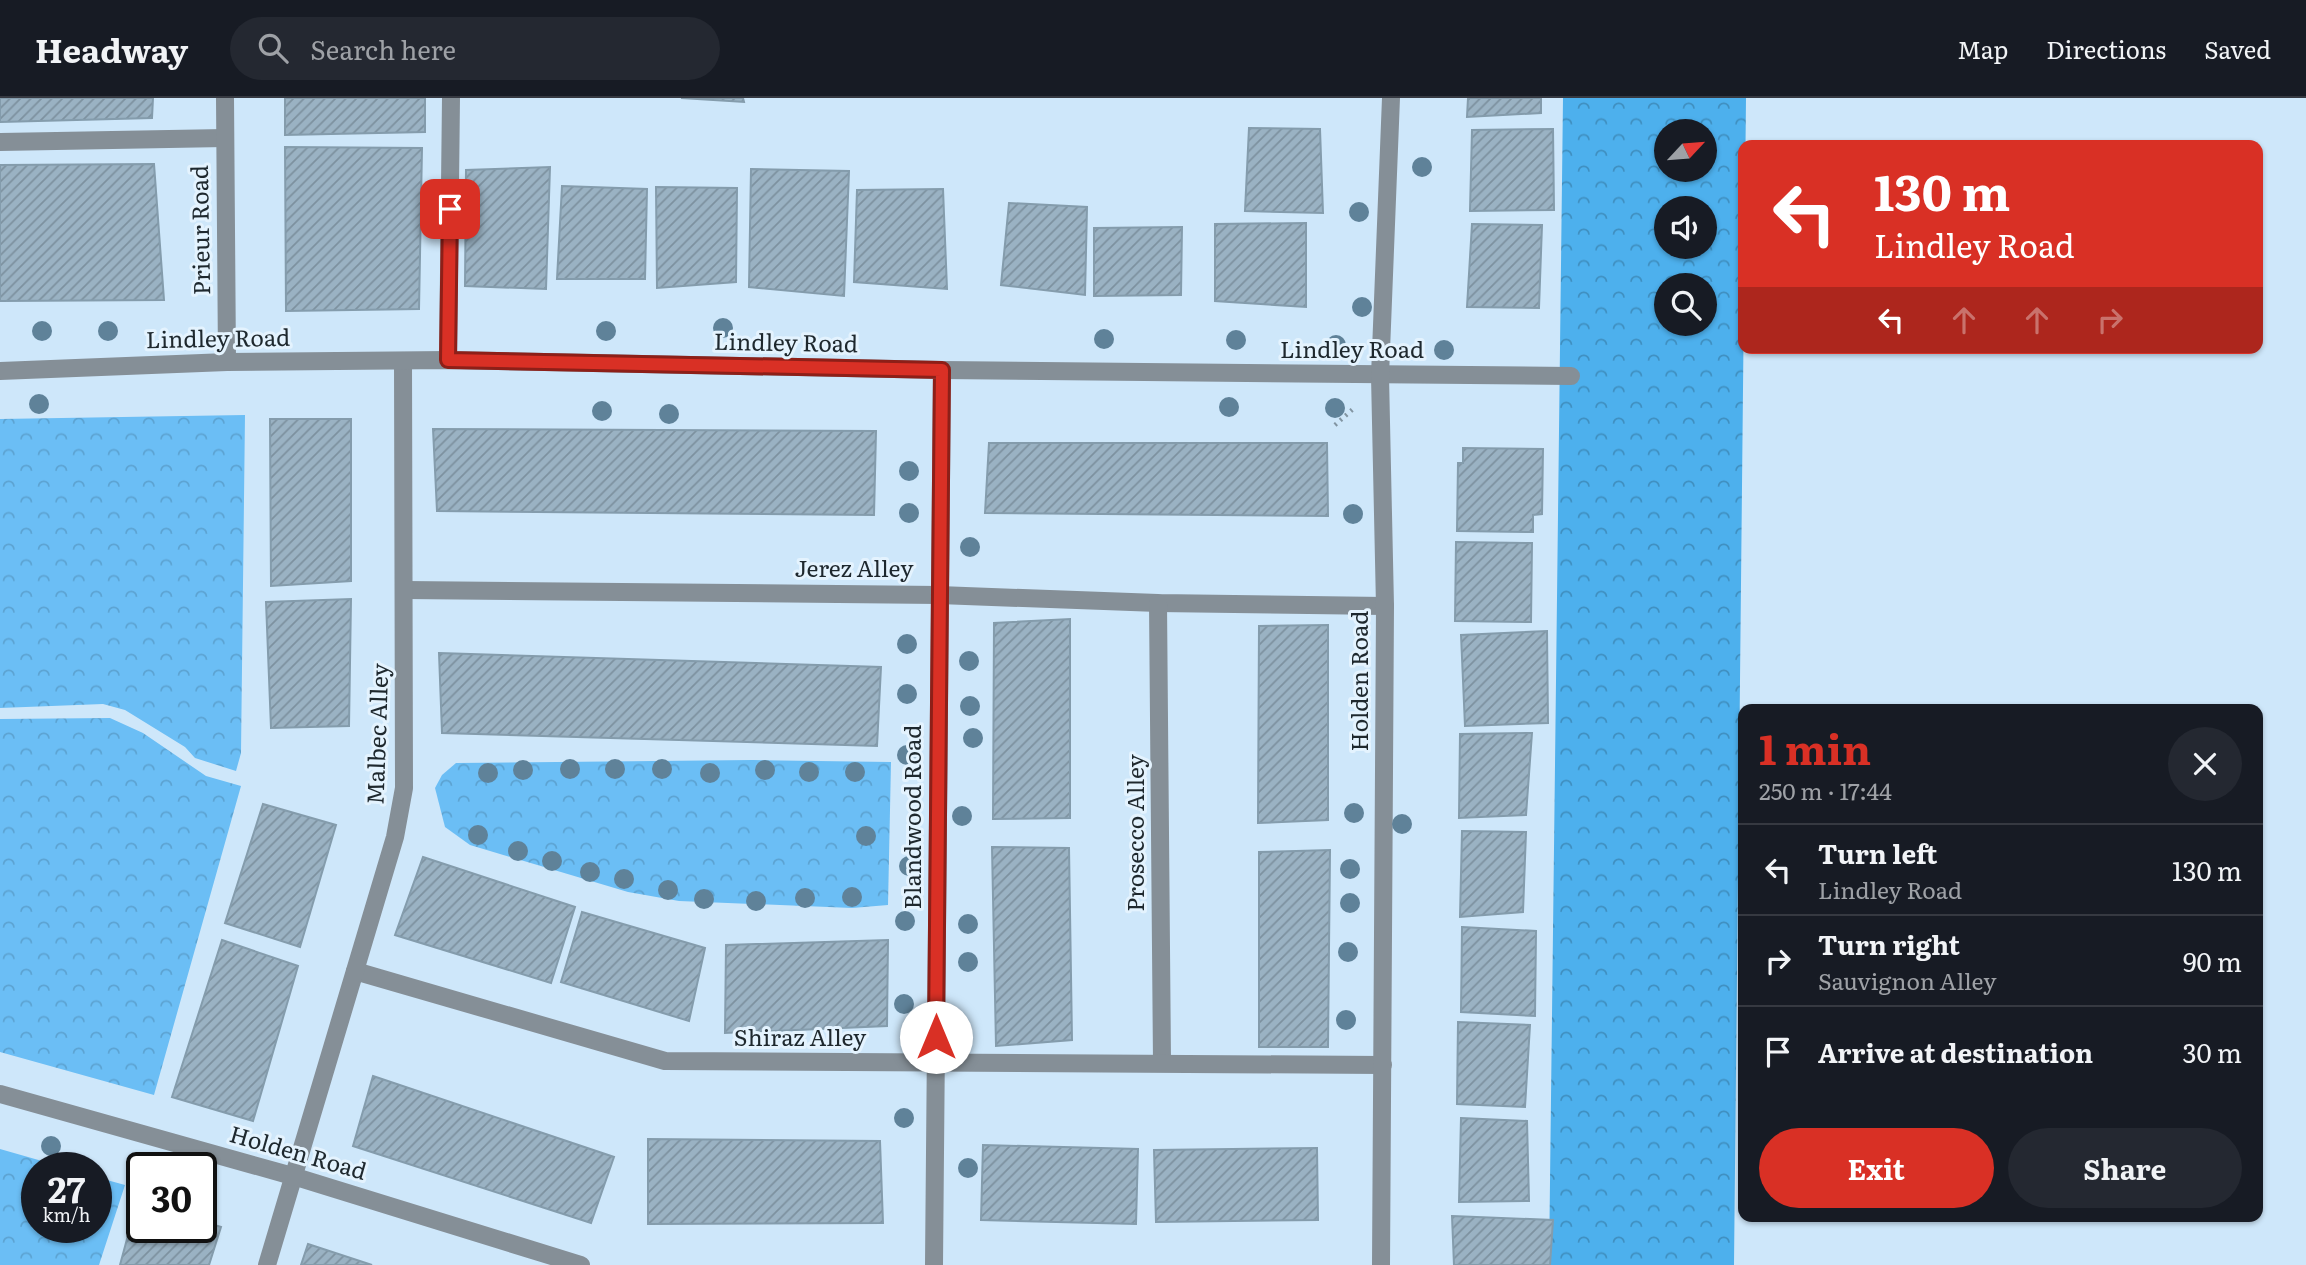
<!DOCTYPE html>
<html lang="en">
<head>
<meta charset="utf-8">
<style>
	:root { --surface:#171b24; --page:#242831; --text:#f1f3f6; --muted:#9ea1a6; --line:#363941; --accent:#d93025 }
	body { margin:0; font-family:Literata,serif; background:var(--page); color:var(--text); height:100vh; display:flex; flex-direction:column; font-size:26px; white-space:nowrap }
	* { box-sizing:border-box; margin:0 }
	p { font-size:23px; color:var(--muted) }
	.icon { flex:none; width:38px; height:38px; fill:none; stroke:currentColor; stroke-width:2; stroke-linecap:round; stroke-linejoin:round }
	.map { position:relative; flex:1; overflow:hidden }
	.details { position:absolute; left:1738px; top:606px; width:525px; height:518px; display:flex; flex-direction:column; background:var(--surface); border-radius:14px; box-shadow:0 2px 5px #0004 }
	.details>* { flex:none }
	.banner { position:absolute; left:1738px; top:42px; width:525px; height:214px; border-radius:14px; box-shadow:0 2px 5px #0004; background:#d93025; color:#fff; overflow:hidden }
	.needle { width:46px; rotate:64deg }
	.buttons { position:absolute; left:1654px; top:21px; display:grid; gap:14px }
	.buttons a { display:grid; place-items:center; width:63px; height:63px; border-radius:50%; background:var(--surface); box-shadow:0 2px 5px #0004; font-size:35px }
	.speed { position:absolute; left:21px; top:1054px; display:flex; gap:14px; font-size:35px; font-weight:700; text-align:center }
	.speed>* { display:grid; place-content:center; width:91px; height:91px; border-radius:50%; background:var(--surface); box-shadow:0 2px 5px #0004; line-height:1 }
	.speed small { font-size:18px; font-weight:400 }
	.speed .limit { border:4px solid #111; border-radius:10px; background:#fff; color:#111 }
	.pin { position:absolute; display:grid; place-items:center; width:60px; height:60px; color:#fff; margin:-30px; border-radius:14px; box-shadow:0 4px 10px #0006 }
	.me { position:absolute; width:77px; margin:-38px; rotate:0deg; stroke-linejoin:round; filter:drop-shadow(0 0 5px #0008) }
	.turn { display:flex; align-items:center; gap:24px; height:147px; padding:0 21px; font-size:32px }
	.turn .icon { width:91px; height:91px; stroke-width:2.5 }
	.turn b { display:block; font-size:49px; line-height:60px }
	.lanes { display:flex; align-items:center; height:66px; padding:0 21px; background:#0003; justify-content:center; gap:35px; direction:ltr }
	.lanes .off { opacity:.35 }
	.round { display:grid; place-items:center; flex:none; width:74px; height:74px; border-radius:37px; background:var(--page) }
	.head { display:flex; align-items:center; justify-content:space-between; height:119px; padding:0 21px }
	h1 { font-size:42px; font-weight:700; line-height:52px; color:var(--accent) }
	.cta { display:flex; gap:14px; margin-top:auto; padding:14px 21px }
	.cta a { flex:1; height:80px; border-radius:42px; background:var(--accent); color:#fff; font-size:28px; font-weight:700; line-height:80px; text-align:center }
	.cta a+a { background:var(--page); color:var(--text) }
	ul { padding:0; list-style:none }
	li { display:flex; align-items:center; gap:21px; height:91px; padding:0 21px; border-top:2px solid var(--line) }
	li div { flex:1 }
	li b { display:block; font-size:26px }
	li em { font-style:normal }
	header { display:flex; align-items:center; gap:42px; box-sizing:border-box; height:98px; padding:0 35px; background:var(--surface); border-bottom:2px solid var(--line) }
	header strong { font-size:33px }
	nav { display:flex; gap:38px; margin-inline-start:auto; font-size:24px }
	.search { width:490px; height:63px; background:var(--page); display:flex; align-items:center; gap:18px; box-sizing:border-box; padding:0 24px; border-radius:38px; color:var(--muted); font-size:26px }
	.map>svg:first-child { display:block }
	.forest { fill:url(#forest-crowns); fill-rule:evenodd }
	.park { fill:url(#park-crowns) }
	.building { fill:url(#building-hatch); stroke:#849cac; stroke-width:2 }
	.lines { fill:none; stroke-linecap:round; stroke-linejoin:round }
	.path { stroke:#8295a2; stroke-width:4.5; stroke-dasharray:2 5; stroke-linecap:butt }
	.lane { stroke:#858f97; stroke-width:18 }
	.street { stroke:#858f97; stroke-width:18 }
	.tree { fill:#5f8299 }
	.route-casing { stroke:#8d1f18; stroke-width:18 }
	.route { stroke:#d93025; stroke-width:12 }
	.labels { text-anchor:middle; stroke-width:6; stroke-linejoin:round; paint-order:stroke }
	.street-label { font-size:23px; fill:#1e282e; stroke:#e4f3fe }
</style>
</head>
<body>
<header>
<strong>Headway</strong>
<div class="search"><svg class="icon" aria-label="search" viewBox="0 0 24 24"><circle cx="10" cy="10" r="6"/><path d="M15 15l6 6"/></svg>Search here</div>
<nav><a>Map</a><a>Directions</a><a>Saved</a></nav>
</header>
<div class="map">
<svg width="2306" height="1167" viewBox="0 0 2306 1167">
	<defs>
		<pattern id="forest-crowns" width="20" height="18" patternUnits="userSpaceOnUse" patternTransform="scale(1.75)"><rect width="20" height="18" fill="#4db0ed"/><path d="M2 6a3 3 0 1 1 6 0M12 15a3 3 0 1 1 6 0" fill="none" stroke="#3f8fc0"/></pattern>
		<pattern id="park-crowns" width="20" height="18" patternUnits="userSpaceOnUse" patternTransform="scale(1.75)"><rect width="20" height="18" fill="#6bbef5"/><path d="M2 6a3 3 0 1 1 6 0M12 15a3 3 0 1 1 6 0" fill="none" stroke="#5ca3d2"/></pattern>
		<pattern id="building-hatch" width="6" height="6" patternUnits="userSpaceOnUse" patternTransform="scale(1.75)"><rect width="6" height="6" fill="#9ab2c3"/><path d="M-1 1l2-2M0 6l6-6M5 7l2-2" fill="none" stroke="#7d919f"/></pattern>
	</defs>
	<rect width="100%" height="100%" fill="#cee7fa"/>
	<!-- forest -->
	<path class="forest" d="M1563,0H1746L1734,1167H1549ZM1666,33H1704V72H1666ZM1666,110H1704V149H1666ZM1666,187H1704V226H1666Z"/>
	<!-- park -->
	<g class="park">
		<path d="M245,317L241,655L236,673L195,660L185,649L125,612L103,606L0,610V321Z"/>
		<path d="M110,620L143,635L206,678L241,688L154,997L0,954V621Z"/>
		<path d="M753,662L891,664L888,807L852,810L679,803L628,794L470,747L445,729L435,690L442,677L456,665Z"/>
		<path d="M0,1051L63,1069H37V1129H96V1079L125,1087L99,1167H0Z"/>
	</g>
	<!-- building -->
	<g class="building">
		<path d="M0,0H153L152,20L0,24Z"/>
		<path d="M285,0H425V34L285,37Z"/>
		<path d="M681,0H743L744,4Z"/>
		<path d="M1468,0H1541V15L1467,19Z"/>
		<path d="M1249,30L1320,31L1323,115L1245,113Z"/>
		<path d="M1553,31L1554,112L1470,113L1472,32Z"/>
		<path d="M285,49L422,50L419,211L286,213Z"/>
		<path d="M154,66L164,202L0,203V67Z"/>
		<path d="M550,69L546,191L465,188L466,72Z"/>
		<path d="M751,71L849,73L844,198L749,189Z"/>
		<path d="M562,88L647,91L645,181H557Z"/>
		<path d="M656,89L737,90L736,184L657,190Z"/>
		<path d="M943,91L947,191L854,184L857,92Z"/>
		<path d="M1009,105L1087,109L1085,197L1001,187Z"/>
		<path d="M1306,125V209L1215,203V126Z"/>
		<path d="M1472,126L1542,127L1539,210L1467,209Z"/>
		<path d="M1182,129L1181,197L1094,198V130Z"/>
		<path d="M270,321H351V483L271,488Z"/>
		<path d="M433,331L876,333L874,417L437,413Z"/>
		<path d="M989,345H1327L1328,418L985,415Z"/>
		<path d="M1463,350L1543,351L1542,416L1533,417V434L1457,433L1458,365H1463Z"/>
		<path d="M1456,444L1532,445L1531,524L1455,523Z"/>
		<path d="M351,501L349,628L271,630L266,504Z"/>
		<path d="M1070,521V720L993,721L994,525Z"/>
		<path d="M1328,527V722L1258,725L1259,528Z"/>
		<path d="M1547,533L1548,625L1465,628L1461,537Z"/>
		<path d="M439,555L881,569L877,648L442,635Z"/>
		<path d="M1532,635L1526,717L1459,720L1460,636Z"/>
		<path d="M263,706L336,727L300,849L225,825Z"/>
		<path d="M1462,733L1526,734L1523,814L1460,819Z"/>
		<path d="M992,749L1069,750L1072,942L996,948Z"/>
		<path d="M1330,752L1328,949H1259V754Z"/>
		<path d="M423,759L575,809L551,885L395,837Z"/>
		<path d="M582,814L705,850L689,923L561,884Z"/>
		<path d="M1462,829L1536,833L1535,918L1461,914Z"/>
		<path d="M222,842L298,868L253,1023L172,999Z"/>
		<path d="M888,842L887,928L725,935L726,847Z"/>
		<path d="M1458,924L1530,927L1525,1009L1457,1006Z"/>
		<path d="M373,978L614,1059L591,1125L353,1048Z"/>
		<path d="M1461,1020L1527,1023L1529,1103L1459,1104Z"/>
		<path d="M648,1041L880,1043L883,1125L648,1126Z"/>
		<path d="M983,1047L1138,1051L1136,1126L981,1122Z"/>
		<path d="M1317,1050L1318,1122L1156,1124L1154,1052Z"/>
		<path d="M137,1104L142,1105V1129H201V1123L221,1129L209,1167H120Z"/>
		<path d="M1452,1118L1553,1122L1550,1167H1454Z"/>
		<path d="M308,1146L372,1167H301Z"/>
	</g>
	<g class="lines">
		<!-- path -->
		<path class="path" d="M1335,327L1353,311"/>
		<!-- lane -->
		<g class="lane">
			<path d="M0,44L225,40"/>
			<path d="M448,262L451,0"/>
			<path d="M405,492L939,497L1158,505L1385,508"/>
			<path d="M1158,505L1162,965"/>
			<path d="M355,873L665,963L1383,967"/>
			<path d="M267,1167L395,739L404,690L403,263"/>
		</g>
		<!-- street -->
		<g class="street">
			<path d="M225,0L227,264"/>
			<path d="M0,273L227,264L448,262L942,272L1571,278"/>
			<path d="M0,996L296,1079L581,1167"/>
			<path d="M934,1167L942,272"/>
			<path d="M1381,1167L1385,508L1380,278L1391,0"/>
		</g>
	</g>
	<!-- trees -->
	<g class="tree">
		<circle cx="1422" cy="69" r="10"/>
		<circle cx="1359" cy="114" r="10"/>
		<circle cx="1362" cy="209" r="10"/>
		<circle cx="723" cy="230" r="10"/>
		<circle cx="42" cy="233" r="10"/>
		<circle cx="108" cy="233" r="10"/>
		<circle cx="606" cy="233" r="10"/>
		<circle cx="1104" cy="241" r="10"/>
		<circle cx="1236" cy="242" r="10"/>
		<circle cx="1336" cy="247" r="10"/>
		<circle cx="1444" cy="252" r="10"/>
		<circle cx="39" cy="306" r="10"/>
		<circle cx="1229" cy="309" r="10"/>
		<circle cx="1335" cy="310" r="10"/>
		<circle cx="602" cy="313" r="10"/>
		<circle cx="669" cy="316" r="10"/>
		<circle cx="909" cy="373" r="10"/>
		<circle cx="909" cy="415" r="10"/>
		<circle cx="1353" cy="416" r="10"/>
		<circle cx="970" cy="449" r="10"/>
		<circle cx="907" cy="546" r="10"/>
		<circle cx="969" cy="563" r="10"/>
		<circle cx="907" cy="596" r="10"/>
		<circle cx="970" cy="608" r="10"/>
		<circle cx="973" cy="640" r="10"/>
		<circle cx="907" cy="657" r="10"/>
		<circle cx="570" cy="671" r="10"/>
		<circle cx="615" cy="671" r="10"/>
		<circle cx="662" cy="671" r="10"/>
		<circle cx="523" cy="672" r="10"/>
		<circle cx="765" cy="672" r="10"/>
		<circle cx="809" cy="674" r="10"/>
		<circle cx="855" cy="674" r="10"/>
		<circle cx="488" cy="675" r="10"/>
		<circle cx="710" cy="675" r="10"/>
		<circle cx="1354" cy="715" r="10"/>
		<circle cx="962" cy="718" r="10"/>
		<circle cx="1402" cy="726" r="10"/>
		<circle cx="478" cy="737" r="10"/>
		<circle cx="866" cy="738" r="10"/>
		<circle cx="518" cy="753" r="10"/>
		<circle cx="552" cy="763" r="10"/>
		<circle cx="909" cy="768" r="10"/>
		<circle cx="1350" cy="771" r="10"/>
		<circle cx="590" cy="774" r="10"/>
		<circle cx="624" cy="781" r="10"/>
		<circle cx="668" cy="792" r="10"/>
		<circle cx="852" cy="799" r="10"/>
		<circle cx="805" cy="800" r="10"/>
		<circle cx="704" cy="801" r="10"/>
		<circle cx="756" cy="803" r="10"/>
		<circle cx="1350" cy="805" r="10"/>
		<circle cx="905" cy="823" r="10"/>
		<circle cx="968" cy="826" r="10"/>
		<circle cx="1348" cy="854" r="10"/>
		<circle cx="968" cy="864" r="10"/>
		<circle cx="904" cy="906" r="10"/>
		<circle cx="1346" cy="922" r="10"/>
		<circle cx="904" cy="1020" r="10"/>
		<circle cx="51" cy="1048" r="10"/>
		<circle cx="968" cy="1070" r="10"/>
	</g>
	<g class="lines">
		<defs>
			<path id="route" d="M450,111L448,262L942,272L936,939"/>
		</defs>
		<!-- route casing -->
		<use href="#route" class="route-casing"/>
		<!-- route -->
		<use href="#route" class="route"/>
	</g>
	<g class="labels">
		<!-- street labels -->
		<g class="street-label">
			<text transform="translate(201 132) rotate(-91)" y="8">Prieur Road</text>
			<text transform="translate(218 241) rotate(-1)" y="8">Lindley Road</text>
			<text transform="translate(786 245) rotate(1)" y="8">Lindley Road</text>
			<text x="1352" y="260">Lindley Road</text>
			<text x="854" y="479">Jerez Alley</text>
			<text transform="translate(1360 583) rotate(-90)" y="8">Holden Road</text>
			<text transform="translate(378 636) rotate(-88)" y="8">Malbec Alley</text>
			<text transform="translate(913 719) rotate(-90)" y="8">Blandwood Road</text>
			<text transform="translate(1136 735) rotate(-90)" y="8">Prosecco Alley</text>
			<text x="800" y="948">Shiraz Alley</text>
			<text transform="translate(298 1055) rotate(16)" y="8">Holden Road</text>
		</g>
	</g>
</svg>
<div class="buttons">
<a><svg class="needle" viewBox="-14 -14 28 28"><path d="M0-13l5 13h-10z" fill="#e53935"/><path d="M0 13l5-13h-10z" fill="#9ea1a6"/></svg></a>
<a><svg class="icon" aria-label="sound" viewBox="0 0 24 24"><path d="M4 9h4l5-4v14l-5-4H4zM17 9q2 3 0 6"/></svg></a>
<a><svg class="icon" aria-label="search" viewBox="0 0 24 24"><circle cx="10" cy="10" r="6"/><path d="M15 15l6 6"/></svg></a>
</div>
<div class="speed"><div>27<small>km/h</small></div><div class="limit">30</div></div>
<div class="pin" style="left:450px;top:111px;background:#d93025"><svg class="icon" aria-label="arrive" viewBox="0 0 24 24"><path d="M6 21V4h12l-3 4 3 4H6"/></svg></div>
<svg class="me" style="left:936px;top:939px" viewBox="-20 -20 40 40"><circle r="19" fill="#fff"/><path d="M0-13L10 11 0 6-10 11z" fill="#d93025"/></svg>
<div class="banner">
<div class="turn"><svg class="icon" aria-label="left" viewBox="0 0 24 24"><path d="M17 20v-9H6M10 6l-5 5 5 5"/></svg><div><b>130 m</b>Lindley Road</div></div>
<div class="lanes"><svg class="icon" aria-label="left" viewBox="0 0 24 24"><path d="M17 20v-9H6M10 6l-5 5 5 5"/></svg><svg class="icon off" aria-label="ahead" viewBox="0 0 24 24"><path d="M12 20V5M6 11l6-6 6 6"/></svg><svg class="icon off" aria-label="ahead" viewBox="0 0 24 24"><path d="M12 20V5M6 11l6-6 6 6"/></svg><svg class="icon off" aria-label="right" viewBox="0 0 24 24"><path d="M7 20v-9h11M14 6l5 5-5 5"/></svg></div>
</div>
<section class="details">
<div class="head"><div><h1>1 min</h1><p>250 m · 17:44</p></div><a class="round"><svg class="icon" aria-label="close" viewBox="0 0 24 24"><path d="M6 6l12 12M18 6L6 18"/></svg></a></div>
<ul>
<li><svg class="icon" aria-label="left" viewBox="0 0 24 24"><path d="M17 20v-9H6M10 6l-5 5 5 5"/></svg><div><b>Turn left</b><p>Lindley Road</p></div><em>130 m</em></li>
<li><svg class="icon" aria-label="right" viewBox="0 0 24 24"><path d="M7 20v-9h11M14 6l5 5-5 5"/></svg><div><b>Turn right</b><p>Sauvignon Alley</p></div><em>90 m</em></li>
<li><svg class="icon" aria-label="arrive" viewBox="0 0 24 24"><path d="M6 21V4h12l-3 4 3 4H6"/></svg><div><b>Arrive at destination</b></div><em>30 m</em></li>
</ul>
<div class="cta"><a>Exit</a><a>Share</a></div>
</section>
</div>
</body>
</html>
